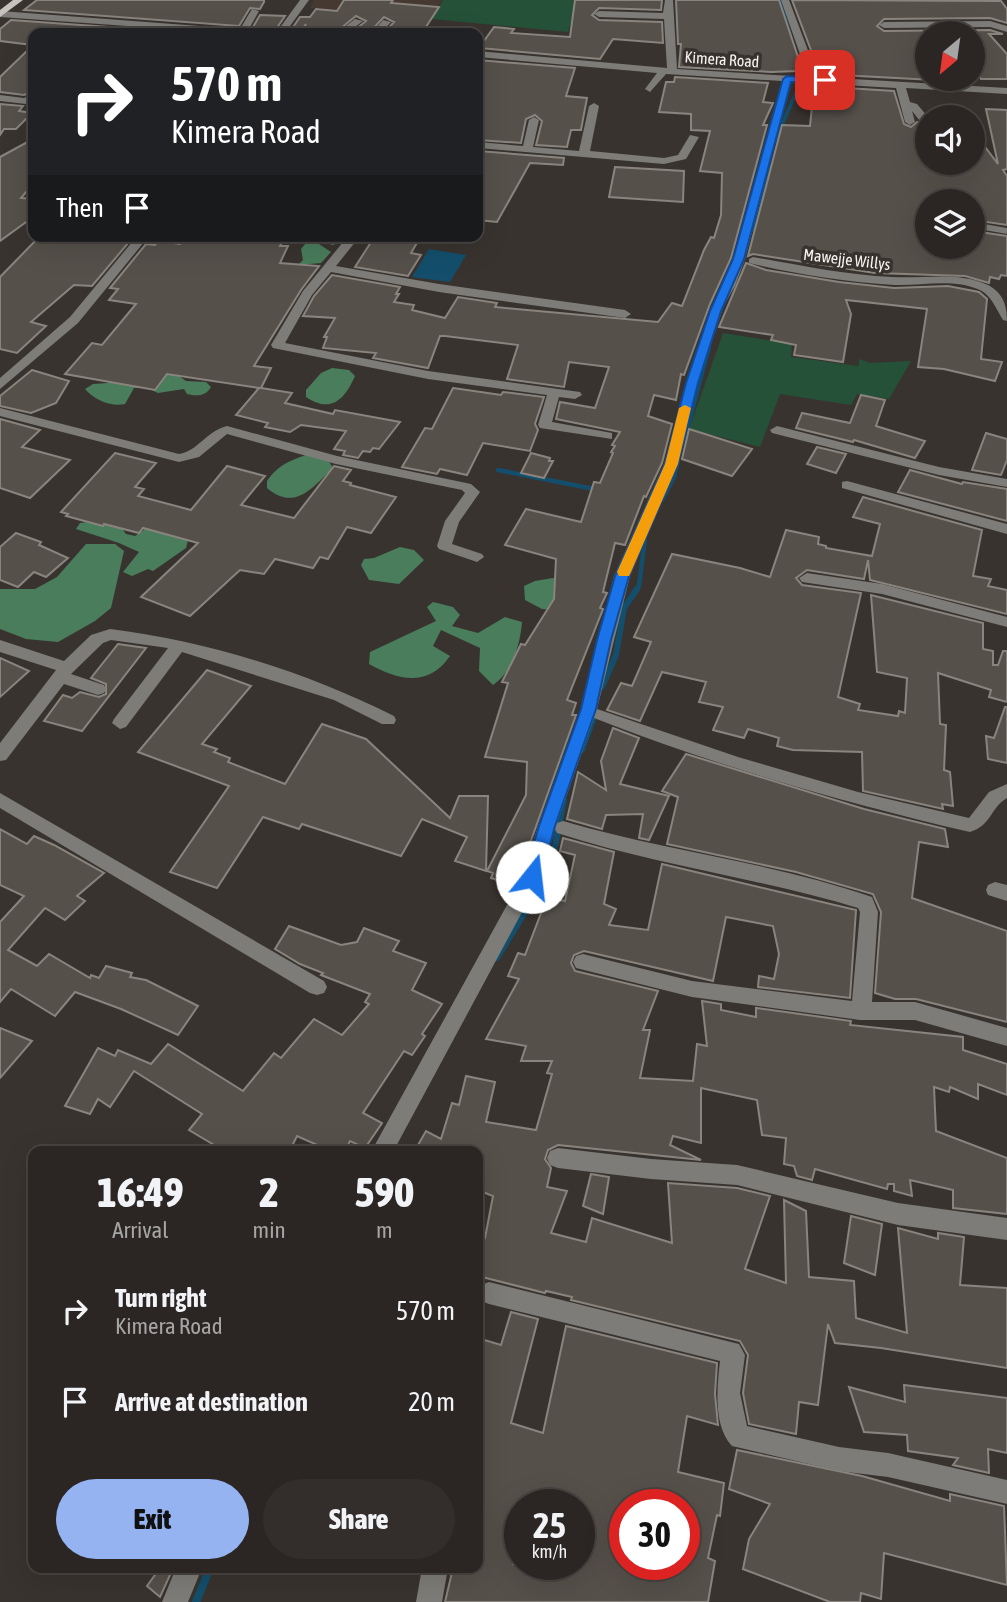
<!DOCTYPE html>
<html lang="en">
<head>
<meta charset="utf-8">
<style>
	:root { --surface:#2b2623; --page:#332e2b; --text:#f1f3f6; --muted:#a6a5a6; --line:#474341; --accent:#95b2f1 }
	body { margin:0; font-family:"Asap Condensed",sans-serif; background:var(--page); color:var(--text); height:100vh; display:flex; flex-direction:column; font-size:26px; white-space:nowrap }
	* { box-sizing:border-box; margin:0 }
	p { font-size:23px; color:var(--muted) }
	.icon { flex:none; width:38px; height:38px; fill:none; stroke:currentColor; stroke-width:2; stroke-linecap:round; stroke-linejoin:round }
	.map { position:relative; flex:1; overflow:hidden }
	.side { position:absolute; left:28px; top:1146px; width:455px; height:427px; display:flex; flex-direction:column; background:var(--surface); border-radius:14px; box-shadow:0 7px 28px #0002,0 0 0 2px var(--line) }
	.side>* { flex:none }
	.hud { position:absolute; left:28px; top:28px; width:455px; height:214px; border-radius:14px; box-shadow:0 7px 28px #0002,0 0 0 2px var(--line); background:#202124; color:#fff; overflow:hidden }
	.needle { width:46px; rotate:209deg }
	.controls { position:absolute; left:915px; top:21px; display:grid; gap:14px }
	.controls a { display:grid; place-items:center; width:70px; height:70px; border-radius:50%; background:var(--surface); box-shadow:0 7px 28px #0002,0 0 0 2px var(--line); font-size:35px }
	.speed { position:absolute; left:504px; top:1489px; display:flex; gap:14px; font-size:35px; font-weight:700; text-align:center }
	.speed>* { display:grid; place-content:center; width:91px; height:91px; border-radius:50%; background:var(--surface); box-shadow:0 7px 28px #0002,0 0 0 2px var(--line); line-height:1 }
	.speed small { font-size:18px; font-weight:400 }
	.speed .limit { border:10px solid #d22; background:#fff; color:#111 }
	.pin { position:absolute; display:grid; place-items:center; width:60px; height:60px; color:#fff; margin:-30px; border-radius:14px; box-shadow:0 4px 10px #0006 }
	.me { position:absolute; width:77px; margin:-38px; rotate:16deg; stroke-linejoin:round; filter:drop-shadow(0 0 5px #0008) }
	.turn { display:flex; align-items:center; gap:24px; height:147px; padding:0 28px; font-size:32px }
	.turn .icon { width:91px; height:91px; stroke-width:2.5 }
	.turn b { display:block; font-size:49px; line-height:60px }
	.then { display:flex; align-items:center; height:66px; padding:0 28px; background:#0003; gap:14px; font-size:26px }
	.eta { display:flex; justify-content:space-evenly; align-items:center; height:119px; text-align:center }
	.eta b { font-size:42px; font-weight:800; line-height:49px }
	.button { display:flex; gap:14px; margin-top:auto; padding:14px 28px }
	.button a { flex:1; height:80px; border-radius:42px; background:var(--accent); color:#111; font-size:28px; font-weight:800; line-height:80px; text-align:center }
	.button a+a { background:var(--page); color:var(--text) }
	ul { padding:0; list-style:none }
	li { display:flex; align-items:center; gap:21px; height:91px; padding:0 28px }
	li div { flex:1 }
	li b { display:block; font-size:26px }
	li em { font-style:normal }
	.map>svg:first-child { display:block }
	.built { fill:#463932 }
	.green { fill:#245137 }
	.forest { fill:#497d5c }
	.water { fill:#134f6c }
	.lines { fill:none; stroke-linecap:round; stroke-linejoin:round }
	.stream-far3 { stroke:#134f6c; stroke-width:3.5 }
	.stream-far2 { stroke:#134f6c; stroke-width:4.5 }
	.stream-far1 { stroke:#134f6c; stroke-width:6 }
	.stream { stroke:#134f6c; stroke-width:8 }
	.building { fill:#55504a; stroke:#89847d; stroke-width:2; fill-rule:evenodd }
	.minor { fill:#7d7c78; fill-rule:evenodd }
	.major { fill:#c5c3bc; fill-rule:evenodd }
	.route { fill:#1a73e8; stroke:#114b97; stroke-width:2 }
	.slow { fill:#f59e0b }
	.labels { text-anchor:middle; stroke-width:7; stroke-linejoin:round; paint-order:stroke }
	.far-street-label { font-size:16px; fill:#f7f2f0; stroke:#39332f }
</style>
</head>
<body>
<div class="map">
<svg width="1007" height="1602" viewBox="0 0 1007 1602">
	<rect width="100%" height="100%" fill="#39332f"/>
	<!-- built -->
	<path class="built" d="M314,0H442L429,20L310,8Z"/>
	<!-- green -->
	<g class="green">
		<path d="M443,0H578L568,32L432,19Z"/>
		<path d="M723,333L792,344L791,357L859,366V359L870,363L911,361L889,399L857,394L851,405L780,394L760,447L689,429Z"/>
	</g>
	<!-- forest -->
	<g class="forest">
		<path d="M311,237H336L340,242L333,245L322,242L319,244L331,252L321,263L298,265L303,260L301,249Z"/>
		<path d="M332,368L349,370L355,376C345,399 331,414 306,397V390L321,373Z"/>
		<path d="M147,370L179,376L186,381L206,382L211,387C205,397 197,396 187,394L184,389L158,393L148,388H134L125,404C111,407 94,400 85,389L93,384L108,383L118,375Z"/>
		<path d="M309,454L328,460L333,468C313,487 295,512 267,488V481C278,465 291,460 309,454Z"/>
		<path d="M165,515L190,532L186,548L153,571L148,569L132,576L123,572L139,552L119,543L76,529L80,523C99,521 114,516 126,534L135,536Z"/>
		<path d="M86,544H115L124,551L111,608L95,621L58,642L26,639L0,629V589H35L57,577Z"/>
		<path d="M400,547L414,550L424,560L399,584L369,580L361,565L364,559L374,558Z"/>
		<path d="M553,578L578,592L566,611L542,609L525,600L524,586L535,581Z"/>
		<path d="M433,602L453,607L460,615L452,626L478,633L505,617L522,622C520,646 512,672 493,685L479,671L480,648L441,630L433,646L450,656C428,688 398,680 369,664L370,652L436,621L427,607Z"/>
	</g>
	<!-- water -->
	<path class="water" d="M429,249L466,255L450,282L412,277Z"/>
	<g class="lines">
		<!-- stream-far3 -->
		<g class="stream-far3">
			<path d="M780,0L790,34"/>
			<path d="M775,141L798,88"/>
			<path d="M753,229L769,165"/>
		</g>
		<!-- stream-far2 -->
		<g class="stream-far2">
			<path d="M684,441L709,347"/>
			<path d="M498,470L599,490"/>
			<path d="M662,500L674,477L678,461"/>
			<path d="M636,590L639,586L645,539"/>
		</g>
		<!-- stream-far1 -->
		<g class="stream-far1">
			<path d="M602,687L616,655L624,608L637,589"/>
			<path d="M582,750L595,714"/>
			<path d="M497,958L538,891L555,846L564,800"/>
		</g>
		<!-- stream -->
		<path class="stream" d="M196,1602L210,1568"/>
	</g>
	<!-- building -->
	<g class="building">
		<path d="M37,0H264V2L260,9L250,8L239,26L24,10Z"/>
		<path d="M344,0H393L391,3L439,7L422,33H384L394,22L384,17L369,33H351L366,21L356,16L335,33L301,31L306,24L299,33H289L300,17H310L316,9L337,11Z"/>
		<path d="M575,0H662L661,10L599,8L592,15L599,20L662,22L663,43L613,39L600,59L479,48L494,27L514,29L511,33L570,37Z"/>
		<path d="M676,0H779L801,66L798,71L771,72L679,67L681,44H678Z"/>
		<path d="M792,0L1001,1L1007,9V23L990,18L884,19L877,26L884,31L990,30L1003,34H989L1007,54V79H981L973,66V33H928V79L934,80L820,74Z"/>
		<path d="M260,15L285,16L274,32L253,27Z"/>
		<path d="M11,20L193,33H33V45L0,41V29Z"/>
		<path d="M33,45V91L24,95L0,92V77Z"/>
		<path d="M478,60L575,68L566,96L587,98L581,130H571L567,147L536,145L542,121L535,115L526,119L521,143L478,140Z"/>
		<path d="M675,77L768,83L763,102L773,103L763,125H767L731,258L710,304L684,375L681,374L676,400L654,395L648,416L672,424L662,463L646,497L644,496L625,545L615,543L603,592L607,593L600,608L603,609L567,700L576,703L572,715H576L529,846L512,884L491,878L493,873L487,871L526,795L527,762L485,757L508,683L502,682L521,644L525,645L554,599L556,559L505,545L526,509L581,522L594,482L600,483L613,453L611,452L615,446L612,445L620,432L556,419L560,402L595,408L609,367L569,362L564,387L507,379L518,345L445,336H440L428,368L373,358L376,353L323,348L327,337H324L335,318L303,316L314,296L332,275L400,287L396,294H399L394,302L414,305L412,310L445,318L458,297L497,303L495,307L658,322L672,303L682,306L704,250L711,237L714,238L721,215L722,173L700,171L710,131L691,130V114L659,112L666,82H674Z"/>
		<path d="M814,86L894,91L904,124L911,127L917,122L928,124V163H973V131L998,164L986,109L1007,110V169L1003,170L1007,176V225L973,220V201H928V210L917,215L928,221V247H973V231L1007,236V276L1001,275L999,279L990,277L989,283L965,276L875,273L753,254L748,256L782,125L810,126Z"/>
		<path d="M0,104L23,106L19,111L32,113L16,129H4L0,135Z"/>
		<path d="M33,139V184L21,198L33,199V217L0,241V157Z"/>
		<path d="M478,151L564,158L563,165L530,163L497,222L478,220Z"/>
		<path d="M615,167L684,171L683,202L609,197Z"/>
		<path d="M40,236H88L129,242L92,286L74,285L31,322L46,326L17,353L0,349V277Z"/>
		<path d="M184,236H255L253,240L282,242L280,246H288L280,263L319,266L301,290L254,366L271,368L261,388L292,393L285,403L333,414L335,410L400,422L379,449L373,448L370,452L363,451L358,458L343,455L345,451L334,449L346,431L301,425L290,432L265,427L268,423L236,415L259,388L167,374L155,390L65,374L92,343L102,345L136,304L109,300L118,289L110,288L146,244L155,245L158,241L180,244Z"/>
		<path d="M375,236H421L411,253L421,255L408,276L355,267Z"/>
		<path d="M746,263L766,270L839,282L894,288L948,286L979,292L987,299L981,359L1002,362L995,381L944,369L918,367L927,309L846,300L851,314L843,362L794,355L796,345L771,340L773,335L719,327Z"/>
		<path d="M32,370L69,381L56,403L31,413L0,406V396Z"/>
		<path d="M453,388L501,395L503,392L544,397L535,424L538,430L530,451L483,443L467,475L440,469L437,474L402,467L425,428L432,429Z"/>
		<path d="M861,395L885,400L876,426L925,441L915,458L854,440L853,442L796,428L802,413L850,423Z"/>
		<path d="M0,419L40,430L22,447L70,460L30,498L0,488Z"/>
		<path d="M689,429L705,434L752,449L732,476L682,459Z"/>
		<path d="M986,433L1007,439V460L1001,475L972,470Z"/>
		<path d="M817,447L846,454L836,473L807,464Z"/>
		<path d="M115,453L156,463L135,487L144,489L138,496L191,510L227,466L265,476L241,505L294,518L334,466L351,470L343,481L351,483L350,485L396,497L371,533L347,527L328,559L320,557L313,568L275,559L264,574L240,570L190,616L141,597L198,543L143,528L139,533L104,524L103,526L66,516L68,514L61,512Z"/>
		<path d="M531,453L550,458L549,461H553L544,478L521,473Z"/>
		<path d="M910,470L962,484L963,482L1007,489V521L898,492Z"/>
		<path d="M863,497L982,530L973,576L991,579L988,586L1007,590V614L870,580L868,560L864,579L807,570L796,578L802,585L861,593L838,697L860,704L858,710L898,716L899,711L905,713L907,678L877,672L871,595L983,623V649L993,651V665H998L1003,651H1007V702L989,697L991,690L938,673L940,724L946,725L944,770L950,772L953,806L942,804L943,809L863,791L862,752L793,750L777,746L779,738L748,729L744,738L713,730L723,707L699,702L706,682L662,672L640,721L607,710L621,683L632,686L651,642L634,637L672,554L740,568L770,577L786,530L819,537L818,544L826,546V548L872,556L880,524L853,517Z"/>
		<path d="M16,533L41,542L39,545L68,558L46,577L34,572L18,587L0,580V547Z"/>
		<path d="M118,644L146,648L82,731L44,721L63,695L72,698L80,692L99,697L106,694V684L91,678Z"/>
		<path d="M0,658L29,671L0,697Z"/>
		<path d="M207,670L251,686L202,744L217,749L214,752L230,758L228,762L285,784L322,724L366,739L450,818L459,796H488L486,871L455,861L467,837L422,819L401,856L302,824L299,829L263,817L217,888L170,872L229,786L138,752Z"/>
		<path d="M1005,707H1007V763L988,759L986,736L994,738Z"/>
		<path d="M613,728L639,738L620,784L669,796L649,840L639,838L643,814L606,815L602,829L567,819L578,772L606,790L601,761Z"/>
		<path d="M686,754L864,809L945,829L948,847L919,842L912,898L1007,931V1022L916,999H895L875,993L881,912L873,894L796,872L667,844L678,797L662,791Z"/>
		<path d="M0,829L27,844L34,836L54,845L104,873L77,896L85,901L65,920L45,908L8,950L37,966L49,954L90,978L91,975L99,978L106,966L132,973L130,977L146,980L198,1006L178,1035L121,1009L75,992L55,1016L11,989L0,1002V922L24,896L0,885Z"/>
		<path d="M563,838L614,852L604,904L616,909L609,925L648,930L662,864L856,910L850,998L758,987L759,976L774,979L779,954L773,926L726,917L713,981L584,951L574,955L571,963L575,971L658,991L643,1030H650L640,1078L693,1081L697,1044L707,1046L702,1001L721,1004V1010L756,1017V1008L851,1021L850,1025L963,1037V1050L1007,1064V1095L978,1084V1099L950,1087L949,1092L934,1087L936,1131L1007,1158V1214L953,1208V1190L910,1180L912,1196L894,1191V1184H888L887,1189L815,1169L812,1180L797,1176L794,1166L784,1164L786,1138L762,1135L757,1100L701,1088V1143L673,1136L670,1145L701,1160L558,1145L548,1150L545,1159L551,1168L547,1187L567,1191L551,1233L586,1242L592,1218L672,1243L668,1183L737,1188L770,1196L745,1269L786,1283L784,1200L806,1211L809,1277L854,1281L856,1318L907,1333L898,1228L938,1239V1233L964,1237L960,1285L1007,1288V1368L881,1348L835,1343L828,1324L818,1405L799,1402L796,1434L749,1424L743,1393L748,1355L740,1341L571,1300L572,1297L546,1291L545,1293L478,1276V1236L485,1238L493,1196L478,1190V1152H414L426,1131L441,1139L452,1103L459,1105L466,1076L495,1082L486,1122L536,1130L552,1074L547,1073L552,1061H521L526,1046L486,1039L519,979L508,976L518,953L525,955L543,908L547,909L550,898L565,901L575,855L560,851Z"/>
		<path d="M289,926L341,945L357,942L364,928L399,941L393,951L426,963L412,990L442,1004L422,1034L425,1036L412,1055L404,1051L363,1113L382,1123L365,1148L350,1141L345,1152H333L297,1136L289,1152H226L189,1130L202,1114L134,1071L110,1107L98,1099L90,1114L65,1106L98,1048L115,1056L118,1050L151,1064L168,1044L243,1091L274,1053L281,1058L314,1019L342,1035L369,1004L365,1002L370,994L321,975L323,973L300,964L275,949Z"/>
		<path d="M0,1028L32,1041L0,1078Z"/>
		<path d="M591,1174L609,1177L603,1214L583,1206Z"/>
		<path d="M851,1216L882,1224L875,1275L844,1263Z"/>
		<path d="M511,1312L538,1319L511,1423L543,1433L566,1326L717,1363L715,1394L718,1425L687,1416L678,1472L724,1483L720,1516L717,1515L708,1558L715,1561L708,1602H445L453,1568H478V1338L501,1345ZM520,1505H579V1564H513L520,1535ZM625,1505H684V1564H625Z"/>
		<path d="M904,1385L1007,1398V1453L988,1449L989,1473L953,1465L958,1458L908,1451L907,1435L864,1432L849,1387L905,1402Z"/>
		<path d="M737,1450L862,1476L950,1501V1494L1004,1506L1007,1585L884,1553L881,1599L861,1593L860,1602H830L743,1569L749,1539L770,1504L729,1489Z"/>
		<path d="M160,1568L170,1575L160,1597L147,1586Z"/>
	</g>
	<g class="lines">
		<!-- minor -->
		<g class="minor">
			<path d="M300,0H309L285,33H276Z"/>
			<path d="M665,0H673L677,69L808,77L781,0H789L818,77L1007,88V94L906,88L910,102L917,104L928,117V121H920L912,111L915,122L910,125L905,122L896,88L791,82L745,259L735,286L724,305L698,383L678,464L630,576L597,709L738,757L858,792L969,818L989,792L1007,784V798C990,808 992,825 970,832C842,802 716,766 594,718L557,823L563,821C665,851 771,862 872,897L878,912L872,1002H915L1007,1028V1046L915,1020H860L692,997L576,968L573,962L576,956L583,954L692,981L852,1001L860,912L858,908C759,878 655,865 557,833L555,829L541,877L393,1152H371L523,876L538,826L581,709L614,576L664,464L686,383L712,305L723,286L733,259L782,81L666,74L650,92L645,89L657,73L478,57V51L667,68L664,19L599,17L594,14L599,11L663,13Z"/>
			<path d="M252,9L259,11L249,29L265,33H227L0,17V11L240,29Z"/>
			<path d="M355,19L363,21L347,33H337Z"/>
			<path d="M383,20L391,22L381,33H372Z"/>
			<path d="M990,21L1007,26V32L990,27L884,28L879,25L884,22Z"/>
			<path d="M33,94V101L26,104L0,101V95L24,98Z"/>
			<path d="M594,103L599,106L590,151L664,158L678,155L690,135L699,137L686,159L664,164L478,148V142L523,146L529,120L534,117L539,120L533,147L579,151L589,106Z"/>
			<path d="M925,213H928V219L919,216Z"/>
			<path d="M973,222L1007,228V234L973,228Z"/>
			<path d="M137,236H149L78,323L0,389V378L70,317Z"/>
			<path d="M348,236H360L336,266L439,284L625,310L631,314L625,318L439,292L331,272L312,295L285,343L428,371L580,392L582,395L575,399L559,397L552,422L612,433V439L540,428L538,425L547,395L428,379L273,348L271,345L303,291Z"/>
			<path d="M753,257C799,265 845,275 892,277C924,279 958,271 988,285C1003,293 1007,305 1007,321L1003,320C996,309 992,296 980,290C953,278 922,286 894,285C846,282 795,274 749,263V259Z"/>
			<path d="M0,408L179,454C198,451 205,432 227,426L337,456L471,484L480,492L459,522L452,544L482,554L484,557L477,562L439,549L437,546L445,521L465,493L462,490L336,464L227,434L199,457L179,462L0,416Z"/>
			<path d="M777,426L939,467L1007,479V487L939,475L772,433L770,430Z"/>
			<path d="M847,481L1007,524V534L842,488V482Z"/>
			<path d="M807,573L882,584L1007,617V627L882,594L802,582L799,578Z"/>
			<path d="M110,629C207,641 306,672 394,716L396,720L394,724H382L334,700L182,652L126,727L120,729L112,723L114,719L168,648L111,640L103,643L71,674L104,685L106,689L104,693L98,695L64,684L6,760L0,761V743L56,670L0,652V640L64,661L91,635Z"/>
			<path d="M0,793L324,981L327,987L324,993L317,995L310,993L0,808Z"/>
			<path d="M995,882L1007,885V901L988,895L986,890L988,885Z"/>
			<path d="M558,1148L651,1159L737,1165L898,1203L1007,1218V1240L898,1225L737,1185L651,1179L558,1168L550,1165L547,1158L550,1151Z"/>
			<path d="M489,1282L739,1344L745,1355L740,1393L747,1426L839,1447L888,1453L1007,1480V1504L888,1477L839,1471L732,1446C713,1426 717,1387 720,1361L489,1304L481,1301L478,1293L481,1285Z"/>
			<path d="M176,1568H202L188,1602H162Z"/>
			<path d="M422,1568H448L442,1602H416Z"/>
		</g>
		<!-- major -->
		<path class="major" d="M13,0H23L0,17V10Z"/>
	</g>
	<!-- route -->
	<path class="route" d="M787,76L825,78L830,80L825,83L791,82L744,259L721,311L698,383L678,464L629,576L611,640L596,709L555,826L541,877L538,882H526L524,877L539,826L581,709L597,640L615,576L665,464L686,383L710,311L733,259L783,79Z"/>
	<!-- slow -->
	<path class="slow" d="M685,405L691,408L678,464L631,572L629,576H619L617,572L665,464L679,408Z"/>
	<g class="labels">
		<!-- far-street labels -->
		<g class="far-street-label">
			<text transform="translate(722 59) rotate(4)" y="6">Kimera Road</text>
			<text transform="translate(847 259) rotate(7)" y="6">Mawejje Willys</text>
		</g>
	</g>
</svg>
<div class="controls">
<a><svg class="needle" viewBox="-14 -14 28 28"><path d="M0-13l5 13h-10z" fill="#e53935"/><path d="M0 13l5-13h-10z" fill="#a6a5a6"/></svg></a>
<a><svg class="icon" aria-label="sound" viewBox="0 0 24 24"><path d="M4 9h4l5-4v14l-5-4H4zM17 9q2 3 0 6"/></svg></a>
<a><svg class="icon" aria-label="layers" viewBox="0 0 24 24"><path d="M12 4l9 5-9 5-9-5zM3 14l9 5 9-5"/></svg></a>
</div>
<div class="speed"><div>25<small>km/h</small></div><div class="limit">30</div></div>
<div class="pin" style="left:825px;top:80px;background:#d93025"><svg class="icon" aria-label="arrive" viewBox="0 0 24 24"><path d="M6 21V4h12l-3 4 3 4H6"/></svg></div>
<svg class="me" style="left:532px;top:877px" viewBox="-20 -20 40 40"><circle r="19" fill="#fff"/><path d="M0-13L10 11 0 6-10 11z" fill="#1a73e8"/></svg>
<div class="hud">
<div class="turn"><svg class="icon" aria-label="right" viewBox="0 0 24 24"><path d="M7 20v-9h11M14 6l5 5-5 5"/></svg><div><b>570 m</b>Kimera Road</div></div>
<div class="then">Then<svg class="icon" aria-label="arrive" viewBox="0 0 24 24"><path d="M6 21V4h12l-3 4 3 4H6"/></svg></div>
</div>
<section class="side">
<div class="eta">
<div><b>16:49</b><p>Arrival</p></div>
<div><b>2</b><p>min</p></div>
<div><b>590</b><p>m</p></div>
</div>
<ul>
<li><svg class="icon" aria-label="right" viewBox="0 0 24 24"><path d="M7 20v-9h11M14 6l5 5-5 5"/></svg><div><b>Turn right</b><p>Kimera Road</p></div><em>570 m</em></li>
<li><svg class="icon" aria-label="arrive" viewBox="0 0 24 24"><path d="M6 21V4h12l-3 4 3 4H6"/></svg><div><b>Arrive at destination</b></div><em>20 m</em></li>
</ul>
<div class="button"><a>Exit</a><a>Share</a></div>
</section>
</div>
</body>
</html>
